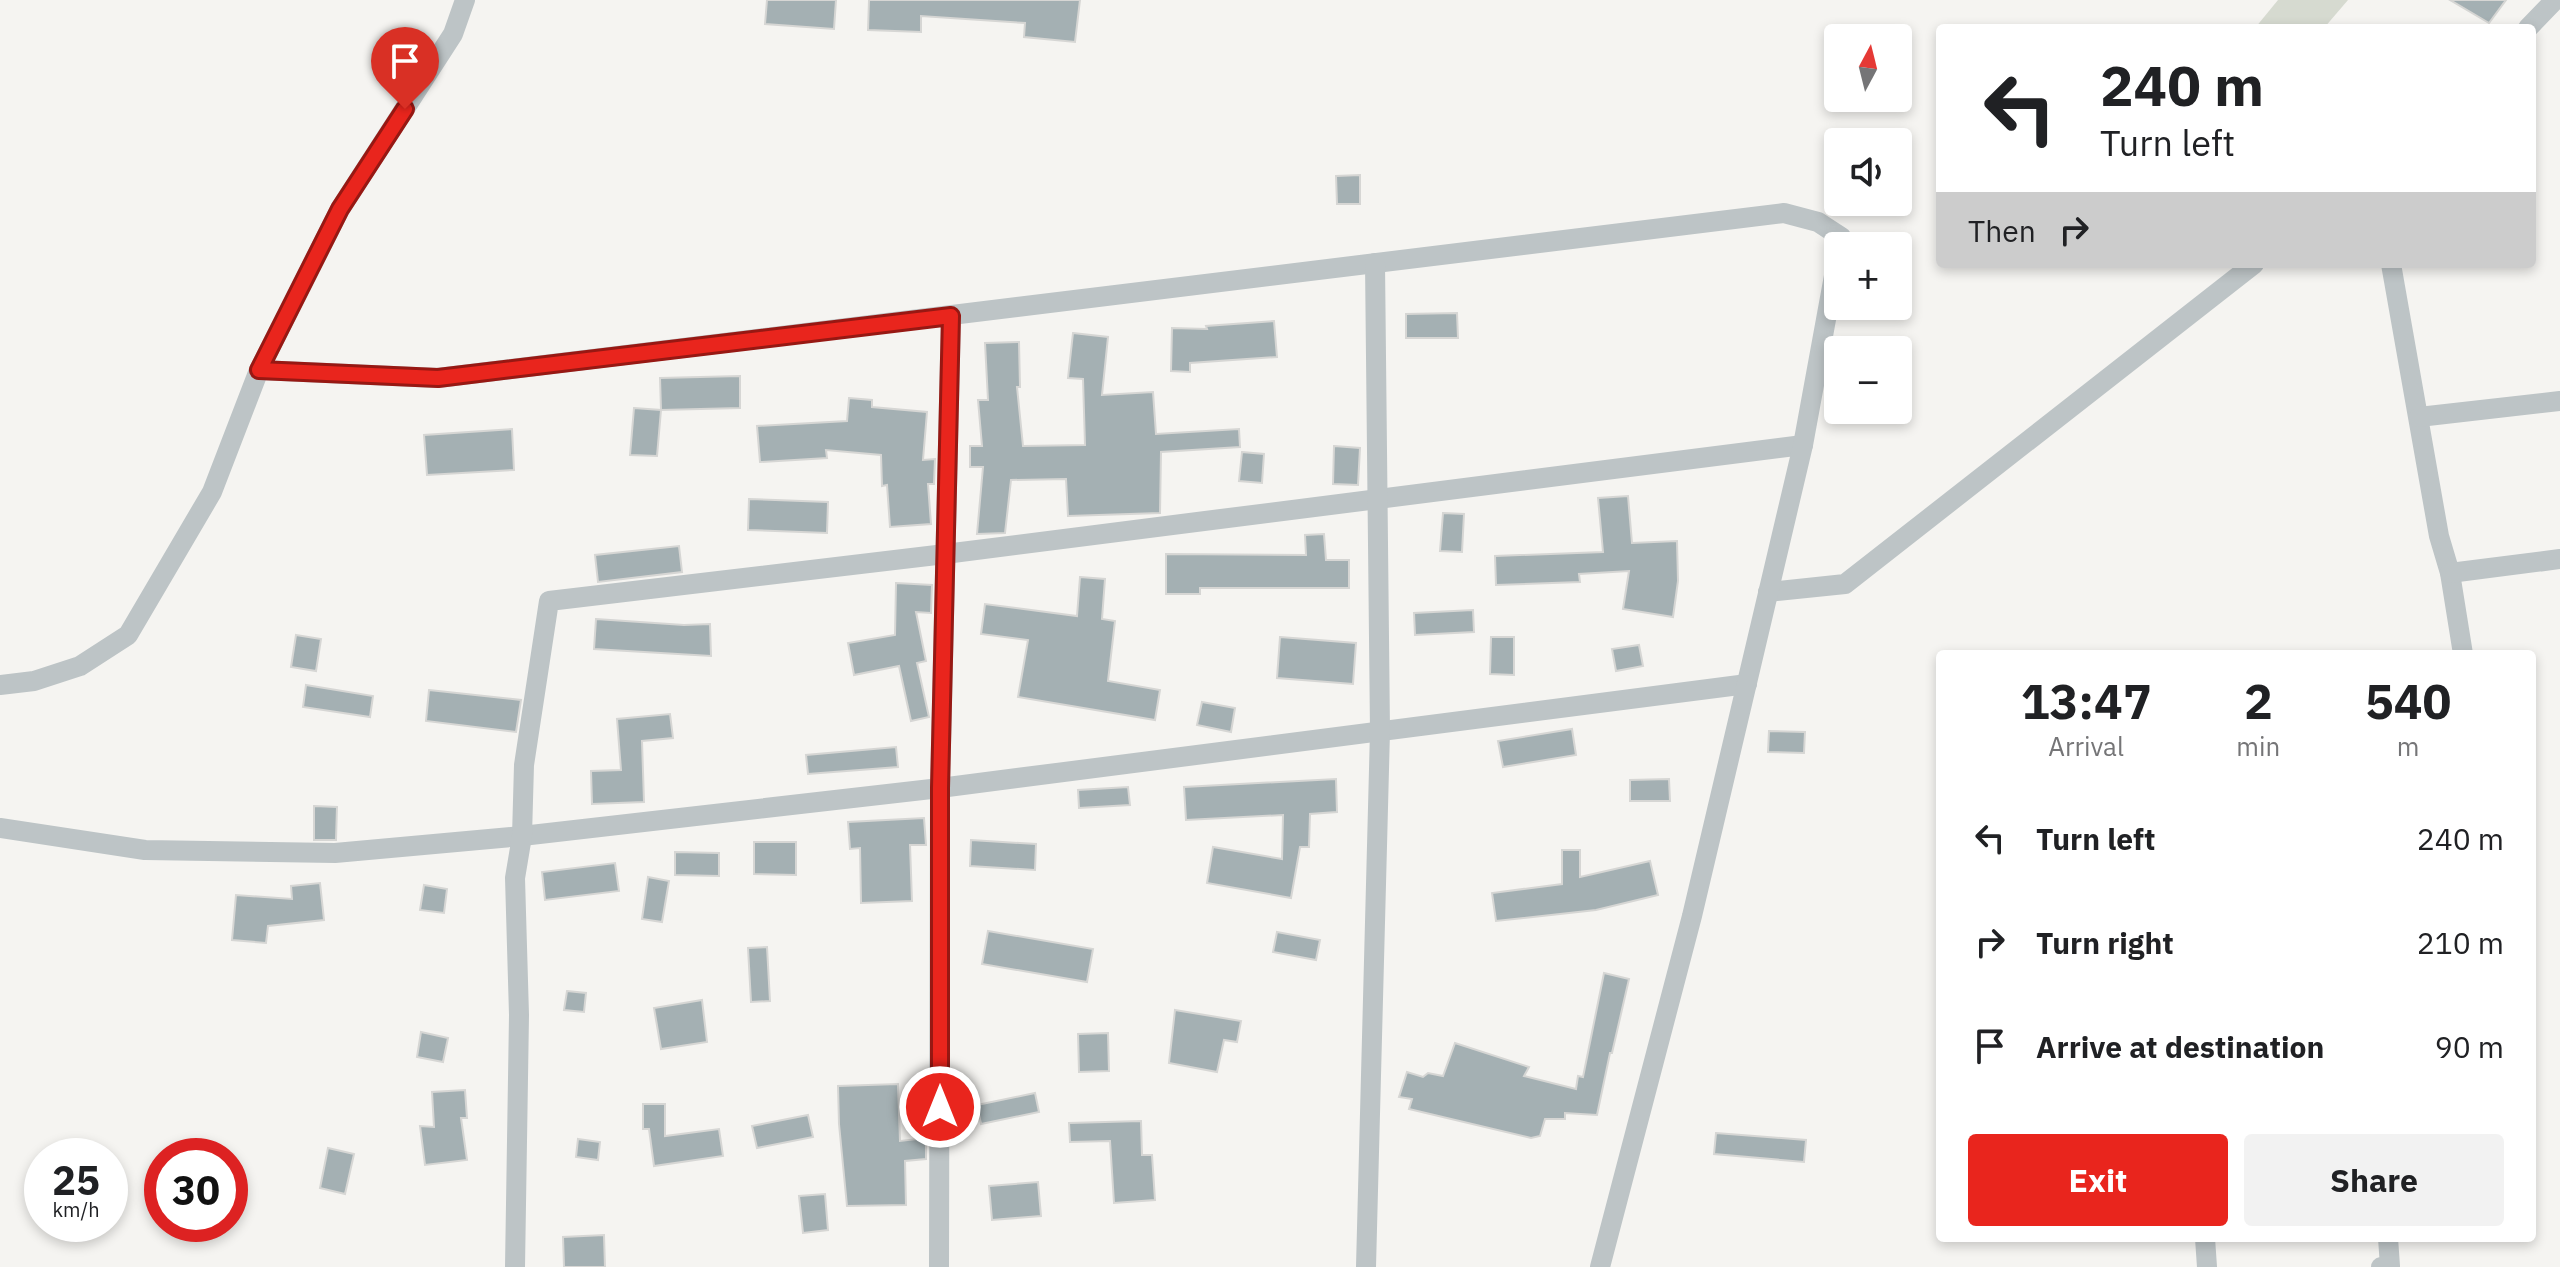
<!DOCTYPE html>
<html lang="en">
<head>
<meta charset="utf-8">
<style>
	:root { --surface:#fff; --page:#f2f2f2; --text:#202124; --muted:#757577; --accent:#e9251d }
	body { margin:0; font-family:"IBM Plex Sans",sans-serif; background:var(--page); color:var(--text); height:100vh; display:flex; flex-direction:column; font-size:30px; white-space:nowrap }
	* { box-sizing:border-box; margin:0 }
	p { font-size:26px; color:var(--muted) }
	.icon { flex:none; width:44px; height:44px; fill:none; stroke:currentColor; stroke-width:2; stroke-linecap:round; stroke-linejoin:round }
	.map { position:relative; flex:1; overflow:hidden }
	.sheet { position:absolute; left:1936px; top:650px; width:600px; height:592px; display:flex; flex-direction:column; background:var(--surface); border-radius:8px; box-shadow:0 4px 12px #0003 }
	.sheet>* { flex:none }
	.top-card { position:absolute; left:1936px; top:24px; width:600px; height:244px; border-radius:8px; box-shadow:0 4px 12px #0003; background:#fff; color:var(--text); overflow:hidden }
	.needle { width:52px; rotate:7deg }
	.buttons { position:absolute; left:1824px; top:24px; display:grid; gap:16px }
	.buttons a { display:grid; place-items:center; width:88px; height:88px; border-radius:8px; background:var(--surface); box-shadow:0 4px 12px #0003; font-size:40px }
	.speed { position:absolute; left:24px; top:1138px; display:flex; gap:16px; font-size:40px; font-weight:700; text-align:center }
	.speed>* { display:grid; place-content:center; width:104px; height:104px; border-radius:50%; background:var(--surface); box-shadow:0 4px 12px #0003; line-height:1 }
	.speed small { font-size:20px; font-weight:400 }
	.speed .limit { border:12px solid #d22; background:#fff; color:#111 }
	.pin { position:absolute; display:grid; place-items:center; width:68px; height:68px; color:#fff; margin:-82px -34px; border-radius:50% 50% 50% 0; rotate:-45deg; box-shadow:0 0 8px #0007 }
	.pin .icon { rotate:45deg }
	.me { position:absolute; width:88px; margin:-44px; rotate:0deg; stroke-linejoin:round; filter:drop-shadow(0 0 6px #0008) }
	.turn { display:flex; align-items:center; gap:28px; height:168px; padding:0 32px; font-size:36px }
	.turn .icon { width:104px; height:104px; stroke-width:2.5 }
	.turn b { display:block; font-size:56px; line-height:68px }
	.then { display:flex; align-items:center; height:76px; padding:0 32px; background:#0003; gap:16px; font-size:30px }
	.eta { display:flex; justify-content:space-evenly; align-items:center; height:136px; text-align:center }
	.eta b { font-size:48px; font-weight:700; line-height:56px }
	.button { display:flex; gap:16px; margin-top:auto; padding:16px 32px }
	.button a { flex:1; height:92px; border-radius:8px; background:var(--accent); color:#fff; font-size:32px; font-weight:700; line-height:92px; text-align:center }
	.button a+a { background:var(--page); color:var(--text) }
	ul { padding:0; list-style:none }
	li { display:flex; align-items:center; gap:24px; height:104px; padding:0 32px }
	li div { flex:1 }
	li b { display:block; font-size:30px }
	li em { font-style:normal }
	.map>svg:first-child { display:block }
	.green { fill:#d6dad0 }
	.building { fill:#a4b0b3; stroke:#d6d6d4; stroke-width:2 }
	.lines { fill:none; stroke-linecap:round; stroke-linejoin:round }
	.street { stroke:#bdc4c6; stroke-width:20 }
	.route-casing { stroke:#971813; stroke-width:20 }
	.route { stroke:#e9251d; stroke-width:14 }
</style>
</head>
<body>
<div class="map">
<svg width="2560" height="1267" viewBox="0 0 2560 1267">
	<rect width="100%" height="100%" fill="#f5f4f1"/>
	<!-- green -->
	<path class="green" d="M2278,0H2348L2324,28H2255Z"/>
	<!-- building -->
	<g class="building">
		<path d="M767,0H836L834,29L765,24Z"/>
		<path d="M869,0H1080L1075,42L1024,37L1025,23L921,16V32L868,30Z"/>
		<path d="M2450,0H2506L2489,23Z"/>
		<path d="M1360,175V204H1337L1336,176Z"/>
		<path d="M1457,313L1458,338H1406V314Z"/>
		<path d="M1274,321L1277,357L1190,363V372L1171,371L1172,328L1207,329L1206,326Z"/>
		<path d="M1073,333L1108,337L1102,395L1153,392L1156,434L1239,429L1240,447L1161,452L1160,513L1068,516L1066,479L1011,480L1005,533L977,534L983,467H970V446H982L978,400H988L985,343L1019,342L1020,387H1017L1023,446L1085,445L1083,379L1068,378Z"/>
		<path d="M740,376V408L661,410L660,378Z"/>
		<path d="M849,398L872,400V407L927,412L923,460L935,459L934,484H928L931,524L890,527L887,485L882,486L881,455L826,450L827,458L760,462L757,426L847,421Z"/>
		<path d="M634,408L661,410L657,456L630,455Z"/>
		<path d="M512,429L514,470L427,475L424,435Z"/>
		<path d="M1334,446L1360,448L1358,485L1333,484Z"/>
		<path d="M1242,452L1264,454L1262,483L1239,481Z"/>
		<path d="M1628,496L1632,543L1677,541L1678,581L1673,617L1623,609L1629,571L1579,574L1580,582L1496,585L1495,556L1603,552L1598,498Z"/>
		<path d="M749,499L828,502L827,533L748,530Z"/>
		<path d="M1443,513L1464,514L1462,552L1440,551Z"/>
		<path d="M1324,534L1326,560H1349V588H1200V594H1166V554L1306,555L1305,535Z"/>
		<path d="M679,546L682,572L598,582L595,555Z"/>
		<path d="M1080,577L1105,579L1102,619L1115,621L1108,681L1160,690L1155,720L1018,697L1028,640L981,634L985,604L1077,616Z"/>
		<path d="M896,583L932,585L931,613L916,612L926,661L917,663L929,717L911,721L899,666L854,675L848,643L895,635Z"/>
		<path d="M1473,610L1474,632L1415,635L1414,613Z"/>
		<path d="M596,619L684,625L710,624L711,656L594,649Z"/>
		<path d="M296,635L321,639L316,671L291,667Z"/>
		<path d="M1280,637L1356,643L1353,684L1277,678Z"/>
		<path d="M1491,637H1514V675L1490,674Z"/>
		<path d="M1639,645L1643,666L1616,671L1612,649Z"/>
		<path d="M306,685L373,696L370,717L303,707Z"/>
		<path d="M429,690L521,700L516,732L426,721Z"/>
		<path d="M1202,702L1235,708L1231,732L1197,725Z"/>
		<path d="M670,714L673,738L642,741L644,802L592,804L591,771L621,770L617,719Z"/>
		<path d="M1572,729L1576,755L1503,767L1498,741Z"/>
		<path d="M1769,731L1805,732L1804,753L1768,752Z"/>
		<path d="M896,747L898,767L808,774L806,755Z"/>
		<path d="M1336,779L1337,812L1310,814L1309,847H1300L1291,898L1207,883L1213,847L1282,859L1283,815L1186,820L1184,787Z"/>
		<path d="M1669,779L1670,801H1630V780Z"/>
		<path d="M1128,787L1130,805L1079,808L1078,790Z"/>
		<path d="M314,806L337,807L336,840H314Z"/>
		<path d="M924,818L926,845H910L912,901L861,903L860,848L850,849L848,822Z"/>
		<path d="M971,840L1036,844L1035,870L970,866Z"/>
		<path d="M754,842H796V875L754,874Z"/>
		<path d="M1562,850H1580V877L1650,861L1658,895L1596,910L1496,921L1492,893L1562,884Z"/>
		<path d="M675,852L719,853V876L675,875Z"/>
		<path d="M615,863L619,891L545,900L542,872Z"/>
		<path d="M648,877L669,881L662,922L642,919Z"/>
		<path d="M320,883L324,920L268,926L266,943L232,940L236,895L292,899L291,886Z"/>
		<path d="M424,885L447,889L444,913L420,910Z"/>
		<path d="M988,931L1093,949L1087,982L982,964Z"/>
		<path d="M1277,932L1320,940L1316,960L1273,952Z"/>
		<path d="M767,947L770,1001L751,1002L748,948Z"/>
		<path d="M1604,973L1629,979L1612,1053H1610L1597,1115L1565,1113V1119H1545L1540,1136L1531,1138L1409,1109L1412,1099L1399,1097L1407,1072L1423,1077L1428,1073L1443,1076L1455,1043L1529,1067L1524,1076L1576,1089L1578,1076L1583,1077Z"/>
		<path d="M567,991L586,993L584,1012L564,1010Z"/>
		<path d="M702,1000L707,1042L661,1049L654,1008Z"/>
		<path d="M1175,1010L1241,1021L1237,1042L1224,1040L1217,1072L1169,1063Z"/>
		<path d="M421,1032L448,1038L443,1062L417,1057Z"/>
		<path d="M1108,1033L1109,1071L1079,1072L1078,1034Z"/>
		<path d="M898,1084L900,1141L926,1138V1159L905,1161L906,1205L847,1206L839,1124L838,1086Z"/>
		<path d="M465,1090L467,1118H461L467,1160L425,1165L420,1126L434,1127L432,1092Z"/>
		<path d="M1035,1093L1039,1112L981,1124L977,1105Z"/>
		<path d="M643,1104H665V1136L719,1129L723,1156L654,1166L649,1129H643Z"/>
		<path d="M808,1115L813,1137L757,1148L752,1126Z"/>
		<path d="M1141,1121L1142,1155H1152L1155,1200L1114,1203L1110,1141L1070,1142L1069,1123Z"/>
		<path d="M1716,1133L1806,1140L1804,1162L1714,1154Z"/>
		<path d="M578,1139L600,1142L598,1160L576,1157Z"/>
		<path d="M328,1148L354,1154L345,1194L320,1188Z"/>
		<path d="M1038,1182L1041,1216L992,1220L989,1186Z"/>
		<path d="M825,1194L828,1230L803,1233L799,1196Z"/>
		<path d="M604,1235L605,1267H564L563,1237Z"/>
	</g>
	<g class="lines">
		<!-- street -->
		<g class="street">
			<path d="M2528,28L2555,0"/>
			<path d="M2391,264L2439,536L2450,573L2463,654"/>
			<path d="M259,370L438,378L1784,213L1818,222L1841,237L1839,246"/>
			<path d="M2419,417L2560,401"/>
			<path d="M2450,573L2560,559"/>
			<path d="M1768,592L1845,584L2254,264"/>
			<path d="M0,685L34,681L80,666L128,635L212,492L259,370L340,209L453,34L465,0"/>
			<path d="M0,828L145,850L335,853L522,836L940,788L1747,684"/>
			<path d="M2205,1238L2207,1267"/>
			<path d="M515,1267L519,1015L515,878L522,836L524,765L549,601L945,554L1803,445"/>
			<path d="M939,1267L940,788L951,316"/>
			<path d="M1366,1267L1380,731L1375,263"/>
			<path d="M1600,1267L1692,916L1803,445L1838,254"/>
			<path d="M2381,1267L2390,1266L2388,1238"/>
		</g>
	</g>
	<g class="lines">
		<defs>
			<path id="route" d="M405,109L340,209L259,370L438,378L951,316L940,788V1107"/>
		</defs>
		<!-- route casing -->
		<use href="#route" class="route-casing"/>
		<!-- route -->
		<use href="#route" class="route"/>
	</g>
</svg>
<div class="buttons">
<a><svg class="needle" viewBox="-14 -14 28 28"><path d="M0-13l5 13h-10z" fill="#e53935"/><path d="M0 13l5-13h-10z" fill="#757577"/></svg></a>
<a><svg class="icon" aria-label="sound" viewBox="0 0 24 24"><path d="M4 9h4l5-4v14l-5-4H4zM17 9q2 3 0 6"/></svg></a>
<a>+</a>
<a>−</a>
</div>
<div class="speed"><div>25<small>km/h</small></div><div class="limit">30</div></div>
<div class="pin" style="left:405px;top:109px;background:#d93025"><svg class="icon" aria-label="arrive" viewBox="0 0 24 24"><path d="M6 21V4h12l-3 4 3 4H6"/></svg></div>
<svg class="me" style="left:940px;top:1107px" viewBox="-20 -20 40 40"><circle r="17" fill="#e9251d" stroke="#fff" stroke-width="3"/><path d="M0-11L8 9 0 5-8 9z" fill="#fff"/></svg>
<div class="top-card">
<div class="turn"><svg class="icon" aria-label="left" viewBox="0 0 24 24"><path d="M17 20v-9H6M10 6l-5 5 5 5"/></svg><div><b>240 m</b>Turn left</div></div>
<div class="then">Then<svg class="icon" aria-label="right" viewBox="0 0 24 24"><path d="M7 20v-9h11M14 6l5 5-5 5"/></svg></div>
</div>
<section class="sheet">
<div class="eta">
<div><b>13:47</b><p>Arrival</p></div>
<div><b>2</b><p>min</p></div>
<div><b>540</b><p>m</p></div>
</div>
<ul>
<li><svg class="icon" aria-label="left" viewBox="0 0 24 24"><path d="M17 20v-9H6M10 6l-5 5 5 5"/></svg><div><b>Turn left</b></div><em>240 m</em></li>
<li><svg class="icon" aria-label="right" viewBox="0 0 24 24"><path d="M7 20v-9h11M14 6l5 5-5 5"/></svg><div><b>Turn right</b></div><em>210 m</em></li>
<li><svg class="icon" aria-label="arrive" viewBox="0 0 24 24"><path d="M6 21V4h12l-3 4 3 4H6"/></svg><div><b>Arrive at destination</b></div><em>90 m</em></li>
</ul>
<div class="button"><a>Exit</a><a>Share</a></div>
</section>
</div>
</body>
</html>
